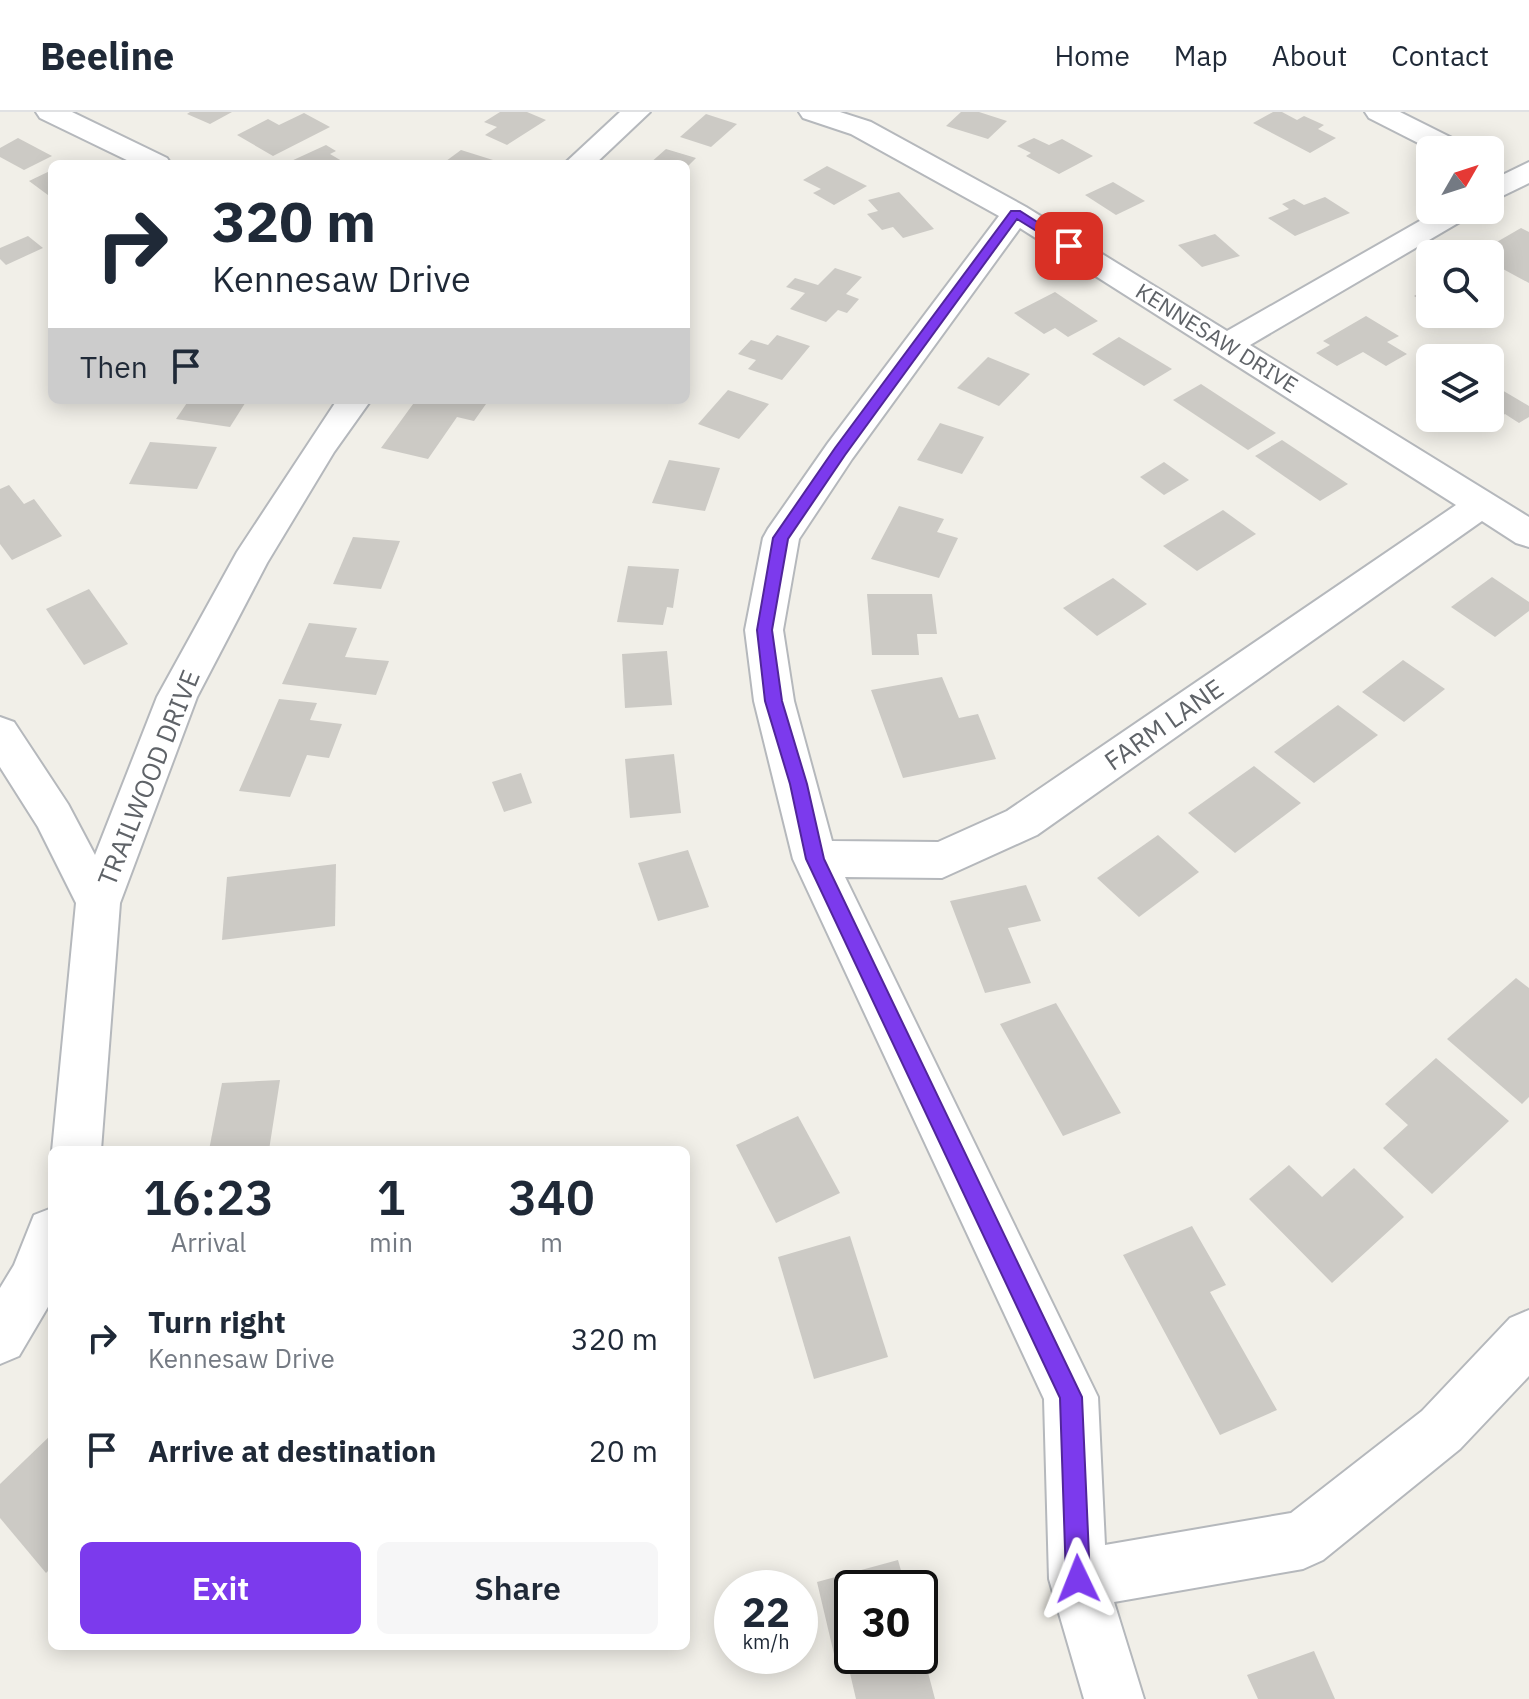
<!DOCTYPE html>
<html lang="en">
<head>
<meta charset="utf-8">
<style>
	:root { --surface:#fff; --page:#f6f6f7; --text:#1f2937; --muted:#747a83; --line:#e0e1e3; --accent:#7c3aed }
	body { margin:0; font-family:"IBM Plex Sans",sans-serif; background:var(--page); color:var(--text); height:100vh; display:flex; flex-direction:column; font-size:30px; white-space:nowrap }
	* { box-sizing:border-box; margin:0 }
	p { font-size:26px; color:var(--muted) }
	.icon { flex:none; width:44px; height:44px; fill:none; stroke:currentColor; stroke-width:2; stroke-linecap:round; stroke-linejoin:round }
	.map { position:relative; flex:1; overflow:hidden }
	.sheet { position:absolute; left:48px; top:1034px; width:642px; height:504px; display:flex; flex-direction:column; background:var(--surface); border-radius:12px; box-shadow:0 4px 20px #0003 }
	.sheet>* { flex:none }
	.hud { position:absolute; left:48px; top:48px; width:642px; height:244px; border-radius:12px; box-shadow:0 4px 20px #0003; background:#fff; color:var(--text); overflow:hidden }
	.needle { width:52px; rotate:51deg }
	.buttons { position:absolute; left:1416px; top:24px; display:grid; gap:16px }
	.buttons a { display:grid; place-items:center; width:88px; height:88px; border-radius:12px; background:var(--surface); box-shadow:0 4px 20px #0003; font-size:40px }
	.speed { position:absolute; left:714px; top:1458px; display:flex; gap:16px; font-size:40px; font-weight:700; text-align:center }
	.speed>* { display:grid; place-content:center; width:104px; height:104px; border-radius:50%; background:var(--surface); box-shadow:0 4px 20px #0003; line-height:1 }
	.speed small { font-size:20px; font-weight:400 }
	.speed .limit { border:4px solid #111; border-radius:12px; background:#fff; color:#111 }
	.pin { position:absolute; display:grid; place-items:center; width:68px; height:68px; color:#fff; margin:-34px; border-radius:16px; box-shadow:0 4px 12px #0006 }
	.me { position:absolute; width:88px; margin:-44px; rotate:358deg; stroke-linejoin:round; filter:drop-shadow(0 0 6px #0008) }
	.turn { display:flex; align-items:center; gap:28px; height:168px; padding:0 32px; font-size:36px }
	.turn .icon { width:104px; height:104px; stroke-width:2.5 }
	.turn b { display:block; font-size:56px; line-height:68px }
	.then { display:flex; align-items:center; height:76px; padding:0 32px; background:#0003; gap:16px; font-size:30px }
	.eta { display:flex; justify-content:space-evenly; align-items:center; height:136px; text-align:center }
	.eta b { font-size:48px; font-weight:600; line-height:56px }
	.cta { display:flex; gap:16px; margin-top:auto; padding:16px 32px }
	.cta a { flex:1; height:92px; border-radius:12px; background:var(--accent); color:#fff; font-size:32px; font-weight:600; line-height:92px; text-align:center }
	.cta a+a { background:var(--page); color:var(--text) }
	ul { padding:0; list-style:none }
	li { display:flex; align-items:center; gap:24px; height:112px; padding:0 32px }
	li div { flex:1 }
	li b { display:block; font-size:30px }
	li em { font-style:normal }
	header { display:flex; align-items:center; gap:48px; box-sizing:border-box; height:112px; padding:0 40px; background:var(--surface); border-bottom:2px solid var(--line) }
	header strong { font-size:38px }
	nav { display:flex; gap:44px; margin-inline-start:auto; font-size:28px }
	.map>svg:first-child { display:block }
	.building { fill:#cccac5 }
	.lines { fill:none; stroke-linecap:round; stroke-linejoin:round }
	.minor-casing { stroke:#b5b8bc; stroke-width:4 }
	.minor { fill:#fff; fill-rule:evenodd }
	.route { fill:#7c3aed; stroke:#51269a; stroke-width:2 }
	.labels { text-anchor:middle; stroke-width:7; stroke-linejoin:round; paint-order:stroke }
	.far-street-label { font-size:22px; fill:#5f6368; stroke:#fff }
	.street-label { font-size:26px; fill:#5f6368; stroke:#fff }
</style>
</head>
<body>
<header>
<strong>Beeline</strong>
<nav><a>Home</a><a>Map</a><a>About</a><a>Contact</a></nav>
</header>
<div class="map">
<svg width="1529" height="1587" viewBox="0 0 1529 1587">
	<rect width="100%" height="100%" fill="#f1efe8"/>
	<!-- building -->
	<g class="building">
		<path d="M190,0H232L210,12L187,2Z"/>
		<path d="M500,0H527L546,8L507,33L485,23L497,15L484,10Z"/>
		<path d="M961,0H979L1007,9L988,27L946,14Z"/>
		<path d="M1273,0H1282L1297,8L1304,4L1324,13L1318,17L1336,26L1310,41L1253,11Z"/>
		<path d="M304,1L330,15L273,44L237,23L268,7L279,13Z"/>
		<path d="M706,2L737,12L711,35L680,25Z"/>
		<path d="M18,26L52,44L24,58L0,45V36Z"/>
		<path d="M1034,26L1049,33L1062,27L1093,44L1059,62L1026,44L1031,41L1017,34Z"/>
		<path d="M326,33L336,39L330,42L347,52L289,50Z"/>
		<path d="M666,37L696,46L686,56V52H649Z"/>
		<path d="M461,38L493,48L488,52H442Z"/>
		<path d="M827,54L867,74L834,93L813,81L821,77L803,68Z"/>
		<path d="M52,58V86L29,69Z"/>
		<path d="M1113,70L1145,89L1116,103L1085,83Z"/>
		<path d="M899,80L934,117L903,126L893,115L882,118L867,102L878,99L868,88Z"/>
		<path d="M1325,85L1350,101L1295,124L1268,106L1289,97L1282,92L1294,87L1304,93Z"/>
		<path d="M1521,116L1529,120V171L1490,150V142H1476Z"/>
		<path d="M1215,122L1240,144L1202,155L1178,133Z"/>
		<path d="M28,124L43,136L6,153L0,147V136Z"/>
		<path d="M835,156L862,165L846,182L859,187L847,201L838,198L826,210L790,197L805,181L786,175L795,166L818,173Z"/>
		<path d="M1430,174V194L1414,184Z"/>
		<path d="M1055,180L1098,209L1068,225L1055,216L1044,222L1014,201Z"/>
		<path d="M1366,204L1399,224L1387,230L1407,242L1386,254L1363,240L1337,254L1316,241L1330,233L1323,229Z"/>
		<path d="M777,223L810,234L782,268L748,257L756,248L738,242L751,228L768,233Z"/>
		<path d="M1119,225L1172,257L1144,274L1092,242Z"/>
		<path d="M988,245L1030,262L999,294L957,276Z"/>
		<path d="M1490,271L1529,294V305L1519,311L1505,302L1484,316L1467,306H1490Z"/>
		<path d="M1201,272L1276,321L1248,338L1173,288Z"/>
		<path d="M728,278L769,292L739,327L698,312Z"/>
		<path d="M189,288H247L230,315L176,307Z"/>
		<path d="M416,288H468L486,292L474,309L457,305L428,347L381,336Z"/>
		<path d="M940,311L984,325L962,362L917,348Z"/>
		<path d="M1282,328L1348,372L1320,389L1255,344Z"/>
		<path d="M150,330L217,335L197,377L129,372Z"/>
		<path d="M669,348L720,356L705,399L652,391Z"/>
		<path d="M1164,350L1189,368L1164,383L1140,365Z"/>
		<path d="M9,373L24,392L34,387L62,424L12,448L0,432V377Z"/>
		<path d="M899,394L944,407L937,420L958,426L939,466L871,447Z"/>
		<path d="M1223,398L1256,422L1197,459L1163,434Z"/>
		<path d="M353,425L400,429L381,477L333,472Z"/>
		<path d="M628,454L679,457L673,496L667,495L663,513L617,510Z"/>
		<path d="M1492,465L1529,490V499L1495,525L1451,495Z"/>
		<path d="M1113,466L1147,492L1097,524L1063,496Z"/>
		<path d="M89,477L128,532L84,553L46,497Z"/>
		<path d="M867,482H932L937,522H917L919,543H872Z"/>
		<path d="M309,511L357,516L345,545L389,549L376,583L282,572Z"/>
		<path d="M667,539L672,593L625,596L622,542Z"/>
		<path d="M1403,548L1445,577L1404,610L1362,580Z"/>
		<path d="M942,565L959,606L978,602L996,647L903,666L871,578Z"/>
		<path d="M279,587L317,591L310,608L342,612L329,646L307,643L290,685L239,679Z"/>
		<path d="M1338,593L1378,623L1314,671L1274,640Z"/>
		<path d="M674,642L681,701L630,706L625,647Z"/>
		<path d="M1254,654L1301,691L1235,741L1188,701Z"/>
		<path d="M521,661L532,691L504,700L492,670Z"/>
		<path d="M1158,723L1199,760L1139,805L1097,766Z"/>
		<path d="M688,738L709,795L658,809L638,751Z"/>
		<path d="M336,752L335,814L222,828L227,765Z"/>
		<path d="M1026,773L1041,809L1008,816L1031,871L985,881L950,789Z"/>
		<path d="M1516,866L1529,876V985L1522,992L1447,927Z"/>
		<path d="M1056,891L1121,1001L1063,1024L1000,912Z"/>
		<path d="M1436,946L1509,1009L1432,1082L1383,1036L1408,1013L1385,992Z"/>
		<path d="M280,968L269,1038H209L222,971Z"/>
		<path d="M798,1004L840,1081L776,1111L736,1033Z"/>
		<path d="M1289,1053L1322,1085L1354,1056L1404,1105L1332,1171L1249,1087Z"/>
		<path d="M1192,1114L1226,1173L1210,1180L1277,1298L1220,1323L1123,1143Z"/>
		<path d="M850,1124L888,1245L814,1267L778,1145Z"/>
		<path d="M52,1322V1455L46,1461L0,1406V1372Z"/>
		<path d="M898,1448L906,1476H852V1544H920L921,1534L935,1587H856L849,1557L838,1559L817,1470Z"/>
		<path d="M1314,1539L1335,1587H1258L1247,1563Z"/>
	</g>
	<g class="lines">
		<defs>
			<g id="minor">
				<path d="M36,0H72L167,46L171,52H135L40,6Z"/>
				<path d="M620,0H650L595,52H564Z"/>
				<path d="M799,0H840L871,10L1026,95L1227,219L1439,98H1475L1470,104L1250,233L1529,405V435L1516,431L1482,409L1037,723L942,766L845,765L1098,1285L1105,1433L1291,1401L1422,1299L1510,1206L1529,1198V1264L1460,1337L1323,1448L1303,1457L1114,1490L1144,1587H1084L1049,1467L1044,1287L793,747L754,589L745,518L763,426L768,417L828,331L999,104L851,22L803,6ZM1020,116L1456,393L1007,699L938,730L832,729L794,589L783,518L799,427L852,347Z"/>
				<path d="M1365,0H1400L1464,32L1468,38H1432L1369,6Z"/>
				<path d="M1529,50V71L1490,90V69Z"/>
				<path d="M337,288H371L334,340L267,451L197,585L120,791L101,1038L52,1039L76,791L38,715L0,655V605L14,610L68,692L95,743L157,585L237,440Z"/>
				<path d="M52,1096V1188L19,1244L0,1252V1176L14,1153L34,1103Z"/>
			</g>
		</defs>
		<!-- minor casing -->
		<use href="#minor" class="minor-casing"/>
		<!-- minor -->
		<use href="#minor" class="minor"/>
	</g>
	<!-- route -->
	<path class="route" d="M1011,99H1020L1075,134L1064,136L1017,107L845,343L788,427L772,518L782,589L807,672L824,747L1082,1285L1090,1467L1086,1476L1078,1479L1069,1476L1066,1467L1060,1286L806,747L790,672L765,589L757,518L773,426L835,336Z"/>
	<g class="labels">
		<!-- far-street labels -->
		<g class="far-street-label">
			<text transform="translate(1217 226) rotate(32)" y="8">KENNESAW DRIVE</text>
		</g>
		<!-- street labels -->
		<g class="street-label">
			<text transform="translate(1164 613) rotate(-35)" y="9">FARM LANE</text>
			<text transform="translate(149 666) rotate(-68)" y="9">TRAILWOOD DRIVE</text>
		</g>
	</g>
</svg>
<div class="buttons">
<a><svg class="needle" viewBox="-14 -14 28 28"><path d="M0-13l5 13h-10z" fill="#e53935"/><path d="M0 13l5-13h-10z" fill="#747a83"/></svg></a>
<a><svg class="icon" aria-label="search" viewBox="0 0 24 24"><circle cx="10" cy="10" r="6"/><path d="M15 15l6 6"/></svg></a>
<a><svg class="icon" aria-label="layers" viewBox="0 0 24 24"><path d="M12 4l9 5-9 5-9-5zM3 14l9 5 9-5"/></svg></a>
</div>
<div class="speed"><div>22<small>km/h</small></div><div class="limit">30</div></div>
<div class="pin" style="left:1069px;top:134px;background:#d93025"><svg class="icon" aria-label="arrive" viewBox="0 0 24 24"><path d="M6 21V4h12l-3 4 3 4H6"/></svg></div>
<svg class="me" style="left:1078px;top:1467px" viewBox="-20 -20 40 40"><path d="M0-17L14 15 0 8-14 15z" fill="#7c3aed" stroke="#fff" stroke-width="4"/></svg>
<div class="hud">
<div class="turn"><svg class="icon" aria-label="right" viewBox="0 0 24 24"><path d="M7 20v-9h11M14 6l5 5-5 5"/></svg><div><b>320 m</b>Kennesaw Drive</div></div>
<div class="then">Then<svg class="icon" aria-label="arrive" viewBox="0 0 24 24"><path d="M6 21V4h12l-3 4 3 4H6"/></svg></div>
</div>
<section class="sheet">
<div class="eta">
<div><b>16:23</b><p>Arrival</p></div>
<div><b>1</b><p>min</p></div>
<div><b>340</b><p>m</p></div>
</div>
<ul>
<li><svg class="icon" aria-label="right" viewBox="0 0 24 24"><path d="M7 20v-9h11M14 6l5 5-5 5"/></svg><div><b>Turn right</b><p>Kennesaw Drive</p></div><em>320 m</em></li>
<li><svg class="icon" aria-label="arrive" viewBox="0 0 24 24"><path d="M6 21V4h12l-3 4 3 4H6"/></svg><div><b>Arrive at destination</b></div><em>20 m</em></li>
</ul>
<div class="cta"><a>Exit</a><a>Share</a></div>
</section>
</div>
</body>
</html>
